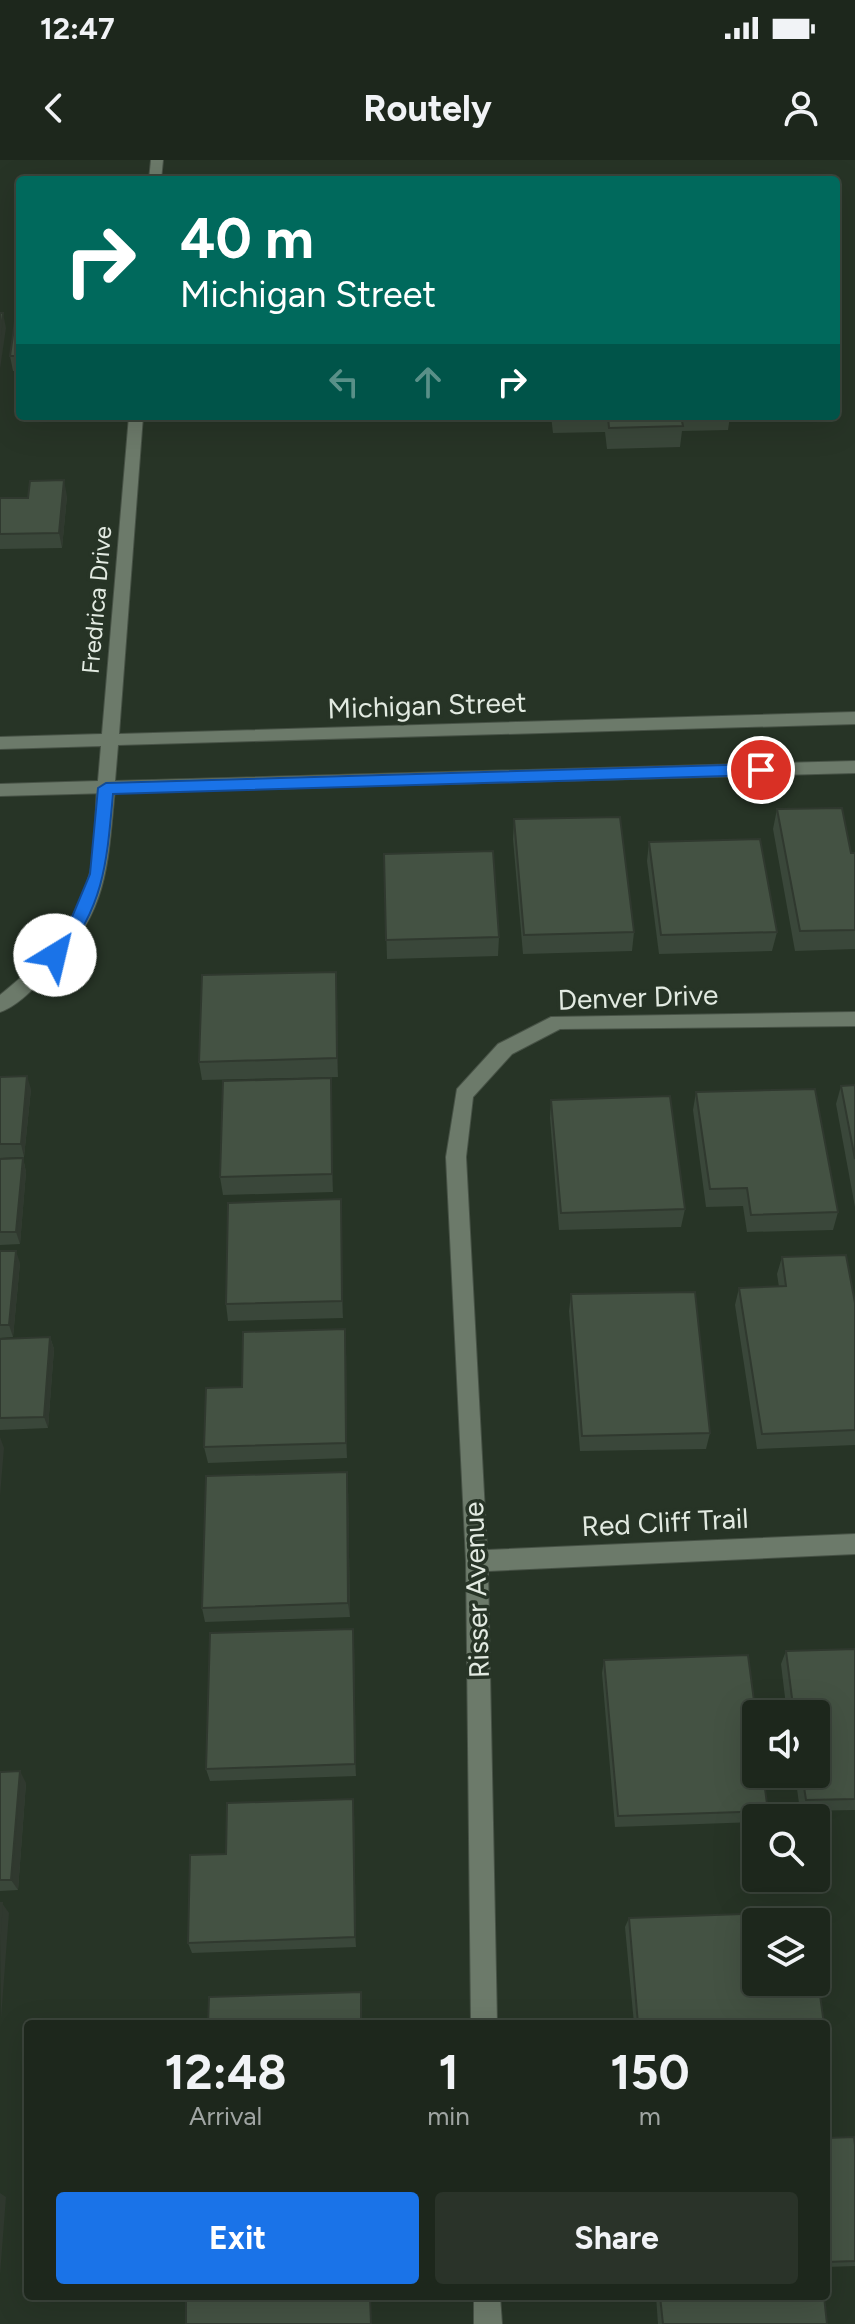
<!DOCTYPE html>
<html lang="en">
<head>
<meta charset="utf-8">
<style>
	:root { --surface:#1d271c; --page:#2a3329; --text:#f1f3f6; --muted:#a0a5a3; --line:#3b443b; --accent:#1a73e8 }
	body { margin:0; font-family:Figtree,sans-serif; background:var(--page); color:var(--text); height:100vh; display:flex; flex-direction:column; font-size:30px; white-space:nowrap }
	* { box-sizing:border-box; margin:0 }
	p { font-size:26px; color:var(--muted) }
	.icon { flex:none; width:44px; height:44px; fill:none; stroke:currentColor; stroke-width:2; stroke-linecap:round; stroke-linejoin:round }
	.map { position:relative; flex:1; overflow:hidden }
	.drawer { position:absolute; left:24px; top:1860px; width:806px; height:280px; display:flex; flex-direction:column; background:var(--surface); border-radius:8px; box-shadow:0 8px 32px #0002,0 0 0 2px var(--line) }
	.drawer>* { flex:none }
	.top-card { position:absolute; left:16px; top:16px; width:824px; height:244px; border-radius:8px; box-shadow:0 8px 32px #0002,0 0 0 2px var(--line); background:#00695c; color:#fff; overflow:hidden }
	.fabs { position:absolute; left:742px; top:1540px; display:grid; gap:16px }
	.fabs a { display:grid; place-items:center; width:88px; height:88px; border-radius:8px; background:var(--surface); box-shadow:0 8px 32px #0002,0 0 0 2px var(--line); font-size:40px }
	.pin { position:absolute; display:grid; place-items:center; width:68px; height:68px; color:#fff; margin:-34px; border:4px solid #fff; border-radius:50%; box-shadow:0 2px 8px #0007 }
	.me { position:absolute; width:88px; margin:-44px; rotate:36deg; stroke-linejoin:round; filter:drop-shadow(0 0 6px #0008) }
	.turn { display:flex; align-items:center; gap:28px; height:168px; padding:0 32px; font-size:36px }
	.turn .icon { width:104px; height:104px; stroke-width:2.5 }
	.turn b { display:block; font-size:56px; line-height:68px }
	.lanes { display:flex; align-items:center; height:76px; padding:0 32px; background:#0003; justify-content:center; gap:40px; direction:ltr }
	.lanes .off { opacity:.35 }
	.eta { display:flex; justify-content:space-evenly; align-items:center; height:136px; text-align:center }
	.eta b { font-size:48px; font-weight:700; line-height:56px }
	.action { display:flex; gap:16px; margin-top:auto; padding:16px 32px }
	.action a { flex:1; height:92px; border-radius:8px; background:var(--accent); color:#fff; font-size:32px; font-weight:700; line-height:92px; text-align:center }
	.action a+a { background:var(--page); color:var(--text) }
	.status { display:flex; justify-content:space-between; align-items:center; height:56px; padding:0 40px; background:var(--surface); direction:ltr }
	.status svg { height:22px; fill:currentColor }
	header { display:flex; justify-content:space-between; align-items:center; height:104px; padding:0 32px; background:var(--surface); font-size:36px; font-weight:700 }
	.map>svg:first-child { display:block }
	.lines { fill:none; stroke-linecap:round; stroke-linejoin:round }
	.minor-casing { stroke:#475246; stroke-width:2 }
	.tertiary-casing { stroke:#475246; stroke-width:2 }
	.minor { fill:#6c7a6a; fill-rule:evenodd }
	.tertiary { fill:#6c7a6a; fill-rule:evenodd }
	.wall { fill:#3a473a }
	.shaded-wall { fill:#30392f }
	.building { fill:#445243; stroke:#30392f; stroke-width:2 }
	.route { fill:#1a73e8; stroke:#114b97; stroke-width:2 }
	.labels { text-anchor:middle; stroke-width:7; stroke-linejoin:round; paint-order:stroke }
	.far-street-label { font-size:24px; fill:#e2eae1; stroke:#273426 }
	.street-label { font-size:28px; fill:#e2eae1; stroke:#273426 }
</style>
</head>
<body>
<div class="status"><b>12:47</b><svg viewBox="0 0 49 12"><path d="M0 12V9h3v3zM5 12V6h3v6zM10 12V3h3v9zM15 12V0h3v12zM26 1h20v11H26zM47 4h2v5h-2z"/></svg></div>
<header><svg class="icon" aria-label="back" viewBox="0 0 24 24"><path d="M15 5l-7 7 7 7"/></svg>Routely<svg class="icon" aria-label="person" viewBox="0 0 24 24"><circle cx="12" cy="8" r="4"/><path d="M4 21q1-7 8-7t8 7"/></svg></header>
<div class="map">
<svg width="855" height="2164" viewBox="0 0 855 2164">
	<rect width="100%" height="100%" fill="#273426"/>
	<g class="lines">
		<defs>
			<g id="minor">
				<path d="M106,622L115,628C107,713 108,754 44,818C32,830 16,847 0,852V835C43,801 82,759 92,703C96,679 95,653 97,628Z"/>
				<path d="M855,852V866L560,869L512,894L473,937L466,997L487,1390L855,1374V1394L488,1411L497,1864H471L466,1401L446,997L457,929L498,884L551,857Z"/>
				<path d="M474,2136H500L502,2164H474Z"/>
			</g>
			<g id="tertiary">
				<path d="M151,0H163L161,20H149Z"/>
				<path d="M129,256H143L119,574L855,552V564L118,585L115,621L855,601V613L0,636V624L98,621L101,586L0,589V577L102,574Z"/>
			</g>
		</defs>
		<!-- minor casing -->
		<use href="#minor" class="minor-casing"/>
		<!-- tertiary casing -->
		<use href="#tertiary" class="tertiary-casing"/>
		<!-- minor -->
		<use href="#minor" class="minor"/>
		<!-- tertiary -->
		<use href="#tertiary" class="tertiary"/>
	</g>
	<!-- wall -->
	<g class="wall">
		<path d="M20,161V211H13L10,196Z"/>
		<path d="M551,256H730L728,270L682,271L680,287L607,289L605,272L553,273Z"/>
		<path d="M67,336L62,388L0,389V338Z"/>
		<path d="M777,649L851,693H855V789L795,791L773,669Z"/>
		<path d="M514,659L634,772L632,791L523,794L513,679Z"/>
		<path d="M649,682L777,772L772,791L659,794L647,701Z"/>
		<path d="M384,694L499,777L498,796L387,799Z"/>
		<path d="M337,831L338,917L202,920L199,902Z"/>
		<path d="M0,917L31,929L24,997L0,998Z"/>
		<path d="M331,918L333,1032L223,1035L220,1017Z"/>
		<path d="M855,925V1047L836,944L841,926Z"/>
		<path d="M696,932L838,1052L833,1070L747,1072L743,1046L706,1047L693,950Z"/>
		<path d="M551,940L685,1049L681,1067L559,1070L550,958Z"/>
		<path d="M23,998L26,1012L20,1084L0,1085V999Z"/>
		<path d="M341,1039L343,1158L228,1161L226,1144Z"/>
		<path d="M0,1091L20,1103L13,1177L0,1178Z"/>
		<path d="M782,1097L855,1143V1285L757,1289L735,1145L739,1128L779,1127L777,1114Z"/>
		<path d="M571,1134L710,1273L706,1289L580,1291L569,1151Z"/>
		<path d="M50,1177L54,1189L48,1268L0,1270V1179Z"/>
		<path d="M346,1185L347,1298L208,1303L204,1287L242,1227Z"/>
		<path d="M348,1327L350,1457L205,1462L202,1448Z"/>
		<path d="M354,1482L356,1616L210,1621L206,1609Z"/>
		<path d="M855,1489V1650L800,1651L795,1614H816V1554H787L781,1504L786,1491Z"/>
		<path d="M604,1500L768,1651L765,1658H756V1662L615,1667L602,1513Z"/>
		<path d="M0,1612L26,1623L18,1730L0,1731Z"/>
		<path d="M354,1650L356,1787L192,1793L188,1783L226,1694Z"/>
		<path d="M629,1758L778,1836L824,1864H634L625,1767Z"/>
		<path d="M826,1978L855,1985V2106L826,2107Z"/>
		<path d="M656,2136H824L827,2164H658Z"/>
	</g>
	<!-- shaded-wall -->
	<g class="shaded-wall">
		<path d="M3,153L6,168L0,209V175Z"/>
		<path d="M64,320L67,336L62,388L59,373Z"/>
		<path d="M336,812L337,831L338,917L337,898Z"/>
		<path d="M27,916L31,929L24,997L21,984Z"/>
		<path d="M331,918L332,936L333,1032L332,1014Z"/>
		<path d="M23,998L26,1012L20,1084L16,1072Z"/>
		<path d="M341,1039L342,1057L343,1158L342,1141Z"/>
		<path d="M16,1091L20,1103L13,1177L9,1165Z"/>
		<path d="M345,1169L346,1185L347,1298L346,1283Z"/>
		<path d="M50,1177L54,1189L48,1268L44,1257Z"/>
		<path d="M0,1277L4,1288L0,1336Z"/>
		<path d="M347,1312L348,1327L350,1457L348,1443Z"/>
		<path d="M353,1469L354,1482L356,1616L355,1604Z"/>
		<path d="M20,1611L26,1623L18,1730L11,1720Z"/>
		<path d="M353,1639L354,1650L356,1787L355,1777Z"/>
		<path d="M2,1743L9,1753L1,1859L0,1772Z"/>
		<path d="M0,2033L6,2037L0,2115Z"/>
	</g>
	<!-- building -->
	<g class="building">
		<path d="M0,153H3L0,175Z"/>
		<path d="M15,161H20V196H10Z"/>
		<path d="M608,256H681L683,266L609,268Z"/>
		<path d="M64,320L59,373L0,374V338H28L30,321Z"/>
		<path d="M842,648L851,693H855V770L800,771L777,649Z"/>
		<path d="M620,657L634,772L524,775L514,659Z"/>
		<path d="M760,679L777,772L661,775L649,682Z"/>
		<path d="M493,691L499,777L386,780L384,694Z"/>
		<path d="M336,812L337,898L199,902L202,815Z"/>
		<path d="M27,916L21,984H0V917Z"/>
		<path d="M331,918L332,1014L220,1017L223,921Z"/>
		<path d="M855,925V999L841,926Z"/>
		<path d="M815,929L838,1052L751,1055L747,1028L710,1029L696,932Z"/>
		<path d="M670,936L685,1049L561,1053L551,940Z"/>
		<path d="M23,998L16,1072H0V999Z"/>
		<path d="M341,1039L342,1141L226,1144L228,1043Z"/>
		<path d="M0,1091H16L9,1165H0Z"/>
		<path d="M846,1095L855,1143V1270L762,1274L739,1128L786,1126L782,1097Z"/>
		<path d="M695,1132L710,1273L582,1276L571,1134Z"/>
		<path d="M345,1169L346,1283L204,1287L206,1228L242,1227L243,1172Z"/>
		<path d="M50,1177L44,1257L0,1258V1179Z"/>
		<path d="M347,1312L348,1443L202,1448L206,1316Z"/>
		<path d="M353,1469L355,1604L206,1609L210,1473Z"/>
		<path d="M855,1489V1639L806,1640L802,1614H816V1554H794L786,1491Z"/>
		<path d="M748,1495L756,1556V1614H763L768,1651L618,1656L604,1500Z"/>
		<path d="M20,1611L11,1720H0V1612Z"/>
		<path d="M353,1639L355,1777L188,1783L190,1695L226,1694L227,1643Z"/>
		<path d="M0,1743H2L0,1772Z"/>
		<path d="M768,1753L769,1762H756V1822H777L778,1836L820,1835L824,1864H638L629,1758Z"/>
		<path d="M361,1832V1864H208L209,1837Z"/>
		<path d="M826,1879L831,1913L826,1914Z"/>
		<path d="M854,1977L855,1985V2101L826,2102V1978Z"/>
		<path d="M186,2136H370L371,2164H186Z"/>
		<path d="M660,2136H824L827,2164H663Z"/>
	</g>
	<!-- route -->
	<path class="route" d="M761,604L769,610L761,615L113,634C107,699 105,746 61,799H49L47,795L67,769L90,714L98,628L106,623Z"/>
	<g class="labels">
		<!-- far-street labels -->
		<g class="far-street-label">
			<text transform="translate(97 440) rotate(-85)" y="8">Fredrica Drive</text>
		</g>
		<!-- street labels -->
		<g class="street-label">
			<text transform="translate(427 545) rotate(-2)" y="10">Michigan Street</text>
			<text transform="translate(638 837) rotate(-2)" y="10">Denver Drive</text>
			<text transform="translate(665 1362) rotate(-3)" y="10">Red Cliff Trail</text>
			<text transform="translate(476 1430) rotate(-92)" y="10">Risser Avenue</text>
		</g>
	</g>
</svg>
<div class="fabs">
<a><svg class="icon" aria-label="sound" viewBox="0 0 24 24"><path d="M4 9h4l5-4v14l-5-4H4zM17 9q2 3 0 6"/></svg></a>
<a><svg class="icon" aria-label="search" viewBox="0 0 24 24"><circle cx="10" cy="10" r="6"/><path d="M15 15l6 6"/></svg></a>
<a><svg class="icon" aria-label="layers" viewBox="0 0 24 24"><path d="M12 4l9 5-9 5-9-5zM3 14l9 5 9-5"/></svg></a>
</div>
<div class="pin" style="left:761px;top:610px;background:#d93025"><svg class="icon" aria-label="arrive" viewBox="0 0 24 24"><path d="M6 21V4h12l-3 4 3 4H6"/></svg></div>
<svg class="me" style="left:55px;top:795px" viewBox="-20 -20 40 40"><circle r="19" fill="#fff"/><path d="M0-13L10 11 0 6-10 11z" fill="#1a73e8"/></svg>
<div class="top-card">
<div class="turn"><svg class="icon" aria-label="right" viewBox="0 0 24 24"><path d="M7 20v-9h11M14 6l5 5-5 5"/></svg><div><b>40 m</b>Michigan Street</div></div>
<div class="lanes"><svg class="icon off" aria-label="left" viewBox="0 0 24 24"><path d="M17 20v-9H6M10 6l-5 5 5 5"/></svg><svg class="icon off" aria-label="ahead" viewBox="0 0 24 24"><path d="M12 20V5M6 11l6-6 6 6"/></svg><svg class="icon" aria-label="right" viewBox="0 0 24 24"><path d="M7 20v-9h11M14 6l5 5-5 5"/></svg></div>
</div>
<section class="drawer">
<div class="eta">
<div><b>12:48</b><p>Arrival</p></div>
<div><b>1</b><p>min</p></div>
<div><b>150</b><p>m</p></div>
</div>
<div class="action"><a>Exit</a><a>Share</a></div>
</section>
</div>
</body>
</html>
